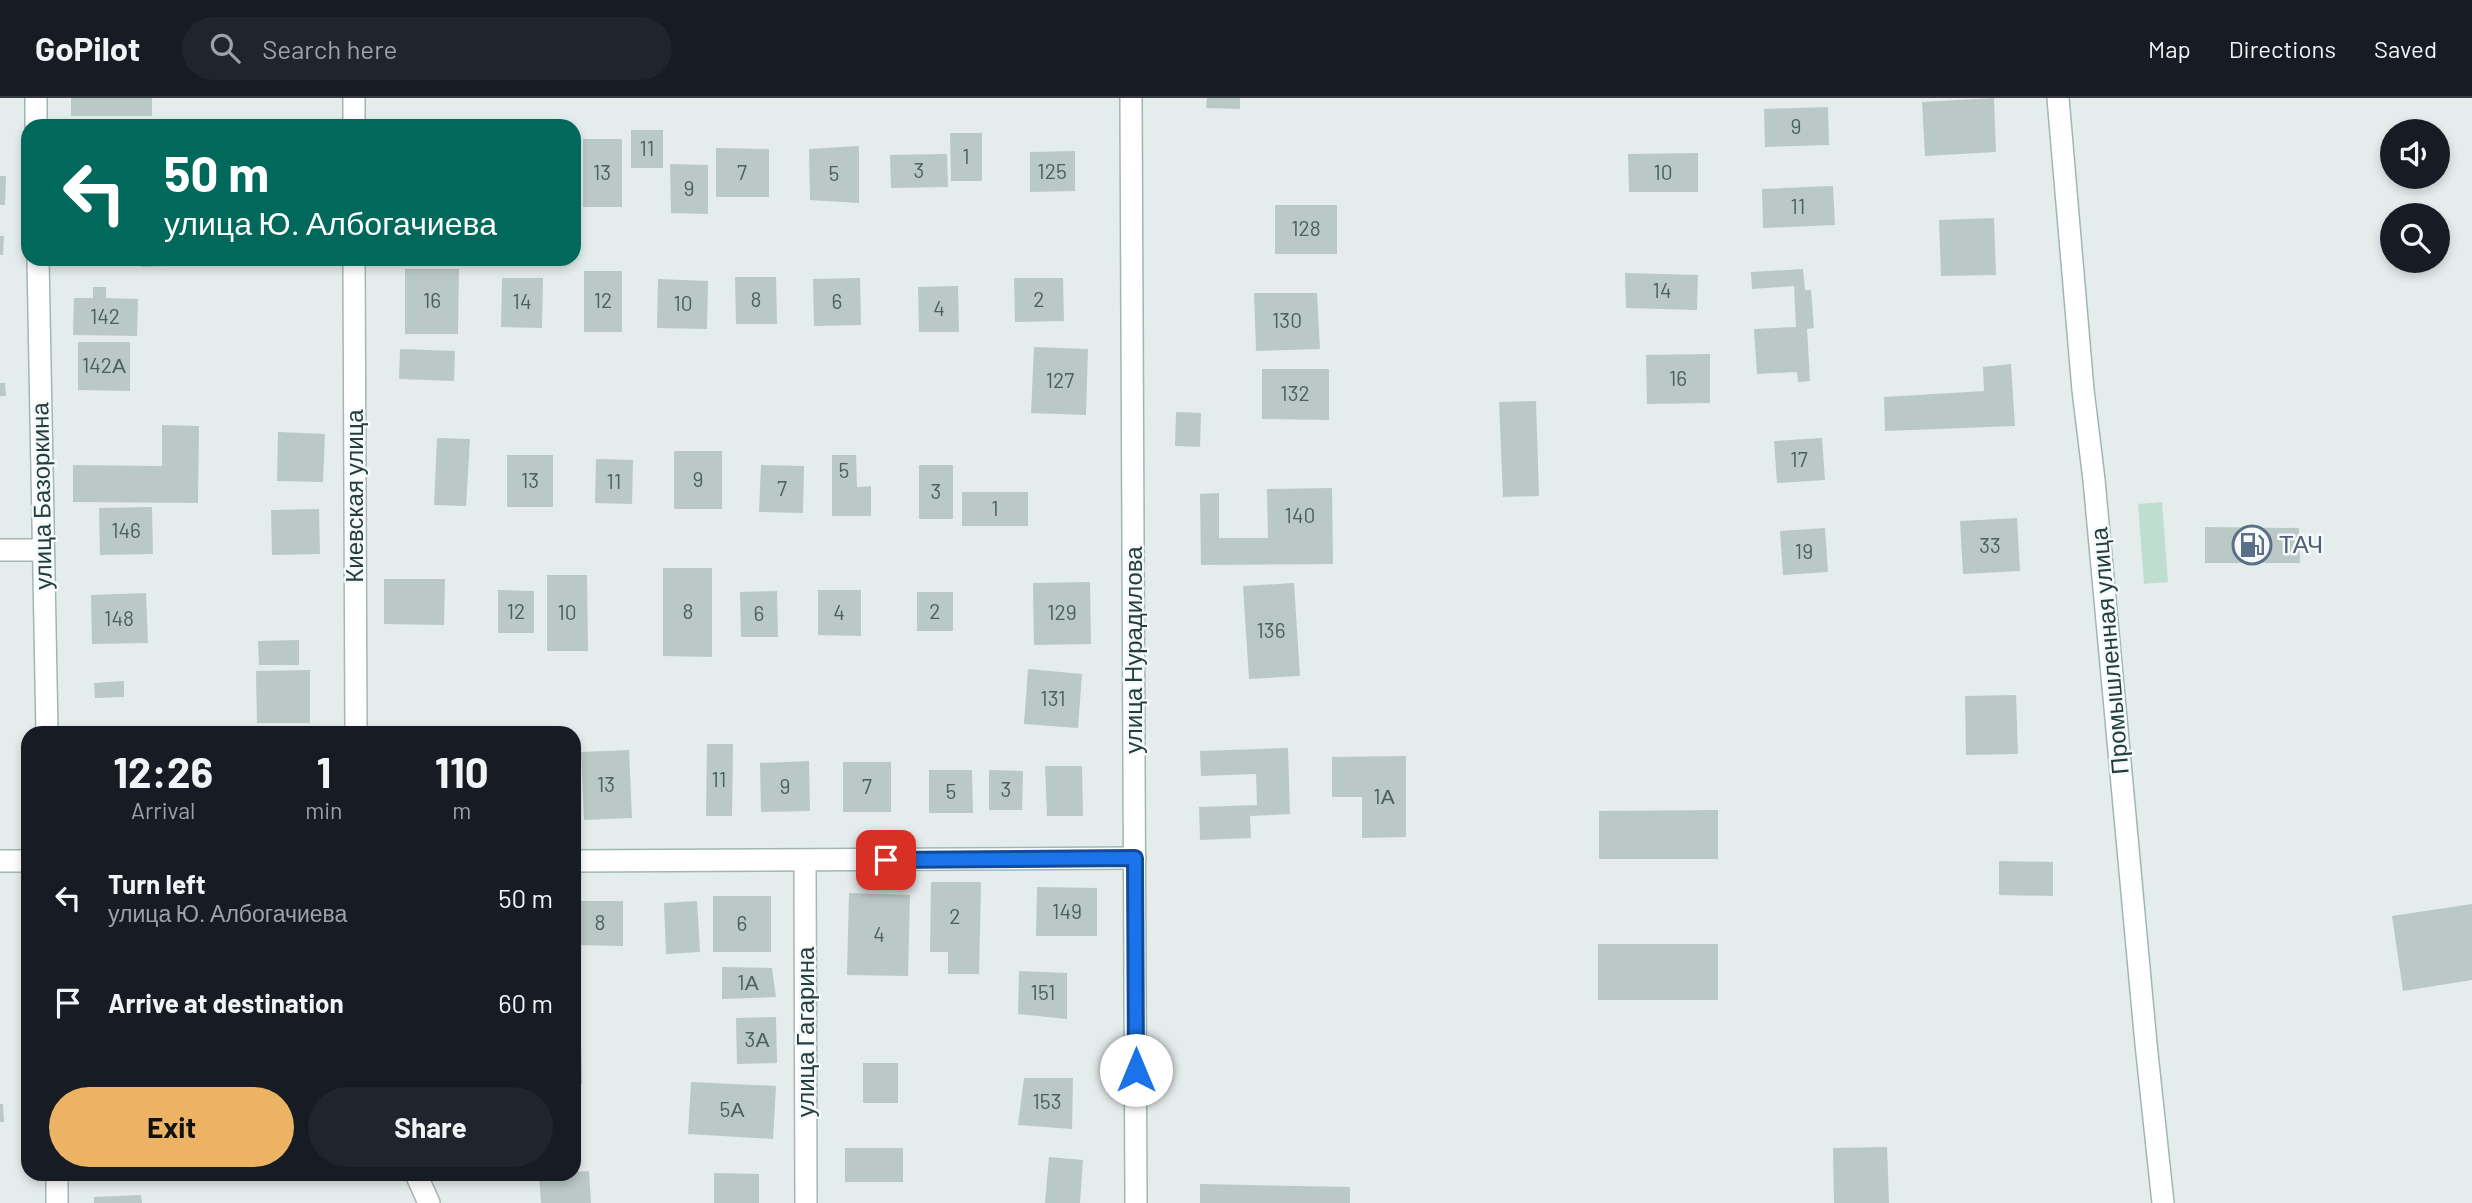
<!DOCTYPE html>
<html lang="en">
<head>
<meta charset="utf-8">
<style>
	:root { --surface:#171b24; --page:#20242c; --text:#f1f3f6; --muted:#9ea1a6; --line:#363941; --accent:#ecb364 }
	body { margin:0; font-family:Barlow,sans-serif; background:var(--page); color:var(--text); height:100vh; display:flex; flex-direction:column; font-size:26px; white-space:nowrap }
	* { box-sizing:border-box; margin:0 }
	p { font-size:23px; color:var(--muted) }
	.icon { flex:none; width:38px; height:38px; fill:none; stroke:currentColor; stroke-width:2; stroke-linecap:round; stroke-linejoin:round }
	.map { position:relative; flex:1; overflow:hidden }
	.panel { position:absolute; left:21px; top:628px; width:560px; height:455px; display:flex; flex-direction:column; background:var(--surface); border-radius:21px; box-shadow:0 4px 10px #0003 }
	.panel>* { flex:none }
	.guide { position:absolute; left:21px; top:21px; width:560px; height:147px; border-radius:21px; box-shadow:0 4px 10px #0003; background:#00695c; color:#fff; overflow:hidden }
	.buttons { position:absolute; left:2380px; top:21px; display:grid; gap:14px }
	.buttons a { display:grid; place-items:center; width:70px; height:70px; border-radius:50%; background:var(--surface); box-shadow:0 4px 10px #0003; font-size:35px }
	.pin { position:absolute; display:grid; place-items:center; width:60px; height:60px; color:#fff; margin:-30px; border-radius:14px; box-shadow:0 4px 10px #0006 }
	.me { position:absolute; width:77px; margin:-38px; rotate:0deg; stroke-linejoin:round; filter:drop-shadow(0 0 5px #0008) }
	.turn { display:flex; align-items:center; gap:24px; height:147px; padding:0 28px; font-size:32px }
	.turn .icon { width:91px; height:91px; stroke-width:2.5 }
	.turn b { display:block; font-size:49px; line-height:60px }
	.eta { display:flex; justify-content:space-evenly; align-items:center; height:119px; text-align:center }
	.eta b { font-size:42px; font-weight:700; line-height:49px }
	.cta { display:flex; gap:14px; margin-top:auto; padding:14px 28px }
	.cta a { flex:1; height:80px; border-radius:42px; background:var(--accent); color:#111; font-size:28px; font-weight:700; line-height:80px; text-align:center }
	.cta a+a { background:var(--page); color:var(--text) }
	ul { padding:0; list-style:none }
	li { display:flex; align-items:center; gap:21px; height:105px; padding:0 28px }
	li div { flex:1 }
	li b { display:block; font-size:26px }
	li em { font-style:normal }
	header { display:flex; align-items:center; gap:42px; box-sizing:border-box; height:98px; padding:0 35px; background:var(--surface); border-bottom:2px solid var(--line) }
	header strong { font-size:33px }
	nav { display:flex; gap:38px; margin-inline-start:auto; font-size:24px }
	.search { width:490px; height:63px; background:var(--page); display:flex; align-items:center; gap:18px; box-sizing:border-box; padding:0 24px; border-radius:38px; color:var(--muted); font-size:26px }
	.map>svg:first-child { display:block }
	.green { fill:#bfddd1 }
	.building { fill:#bac8c6 }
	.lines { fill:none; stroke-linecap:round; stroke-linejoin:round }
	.street-casing { stroke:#a7b5b5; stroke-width:24 }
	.secondary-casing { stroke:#a0b6b5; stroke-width:24 }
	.street { stroke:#fff; stroke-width:21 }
	.secondary { stroke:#fff; stroke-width:21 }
	.route-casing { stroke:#114b97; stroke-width:18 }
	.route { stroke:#1a73e8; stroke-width:12 }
	.labels { text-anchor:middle; stroke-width:5; stroke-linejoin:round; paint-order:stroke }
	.number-label { font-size:21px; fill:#4a6061 }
	.street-label { font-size:24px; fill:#243d3f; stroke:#f5faf9 }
	.service-label { font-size:24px; fill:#4e5e75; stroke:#f5faf9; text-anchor:start }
</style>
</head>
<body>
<header>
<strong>GoPilot</strong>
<div class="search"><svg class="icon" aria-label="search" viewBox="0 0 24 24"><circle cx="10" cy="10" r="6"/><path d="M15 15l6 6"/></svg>Search here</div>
<nav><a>Map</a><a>Directions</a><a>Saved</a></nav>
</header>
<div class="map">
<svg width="2472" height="1105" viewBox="0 0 2472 1105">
	<rect width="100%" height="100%" fill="#e5edec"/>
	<!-- green -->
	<path class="green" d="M2162,404L2168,484L2144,486L2138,406Z"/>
	<!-- building -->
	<g class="building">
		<rect x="71" y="0" width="81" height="18"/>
		<path d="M1207,0H1240V11L1206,10Z"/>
		<path d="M1994,0L1996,54L1925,58L1922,4Z"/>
		<path d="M1828,9L1829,47L1765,49L1764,11Z"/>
		<rect x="631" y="32" width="32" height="38"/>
		<path d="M950,35H982V83H951Z"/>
		<rect x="583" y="41" width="39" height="68"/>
		<path d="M859,48V105L810,102L809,51Z"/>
		<path d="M716,50L769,51V99H716Z"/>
		<path d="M1075,53V93L1030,94V54Z"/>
		<path d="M1698,55V94H1629L1628,56Z"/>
		<path d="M947,56L948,89L891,90L890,57Z"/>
		<path d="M670,66L708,67V116L671,115Z"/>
		<path d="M0,78H6L5,107H0Z"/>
		<path d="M1833,88L1835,127L1763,130L1762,91Z"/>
		<rect x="1275" y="107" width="62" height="49"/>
		<path d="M1994,120L1996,177L1941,178L1939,122Z"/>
		<path d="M0,138H4L3,157H0Z"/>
		<path d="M141,161H167V168L141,169Z"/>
		<path d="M405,171H459L458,236H405Z"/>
		<path d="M1803,171L1805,192H1811L1814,230L1807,231L1810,283L1798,284L1797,274L1757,276L1754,231L1796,229L1794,188L1752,191L1751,174Z"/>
		<rect x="584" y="173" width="38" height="61"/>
		<path d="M1625,175L1698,177L1697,212L1626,210Z"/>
		<path d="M735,179H776L777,226H736Z"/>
		<path d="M502,180H543L542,230L501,229Z"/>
		<path d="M860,180L861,227L814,228L813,181Z"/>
		<path d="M1014,180H1063L1064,223L1015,224Z"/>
		<path d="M658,181L708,183L707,231L657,230Z"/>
		<path d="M958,188L959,234H919L918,189Z"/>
		<path d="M93,189H106V200L138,201L137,238L73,237L74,200H93Z"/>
		<path d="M1254,195H1317L1320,251L1256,253Z"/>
		<path d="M78,244H130V293L78,292Z"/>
		<path d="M1034,249L1088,251L1086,317L1031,315Z"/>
		<path d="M400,251L455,253L454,283L399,281Z"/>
		<path d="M1710,256V305L1647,306L1646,257Z"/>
		<path d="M2011,266L2015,328L1885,333L1884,299L1984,293L1983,269Z"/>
		<path d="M1262,271H1329V322L1262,321Z"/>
		<path d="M0,285H5L6,298H0Z"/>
		<path d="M1536,303L1539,398L1503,399L1499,304Z"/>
		<path d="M1176,314L1201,315L1200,349L1175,348Z"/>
		<path d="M162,327L199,328L198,405L73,404V367L162,368Z"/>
		<path d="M278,334L325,336L323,384L277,383Z"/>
		<path d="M437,340L470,341L466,408L434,407Z"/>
		<path d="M1822,340L1825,382L1777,385L1774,343Z"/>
		<rect x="674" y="353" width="48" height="58"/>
		<rect x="507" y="357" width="46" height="52"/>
		<path d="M832,357H856L857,389L871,388V418H832Z"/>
		<path d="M596,361L633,362L632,406L595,405Z"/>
		<path d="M761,367L804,368L803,415L759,414Z"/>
		<rect x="919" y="367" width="34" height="54"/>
		<path d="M1332,390L1333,466L1201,467L1200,396L1219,395V440H1268L1267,391Z"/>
		<rect x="962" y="394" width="66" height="34"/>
		<path d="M152,409L153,456L100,457L99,410Z"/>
		<path d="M319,411L320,456L272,457L271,412Z"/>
		<path d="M2017,420L2020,473L1963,476L1960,423Z"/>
		<path d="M2205,429L2299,430L2300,465H2205Z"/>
		<path d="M1825,430L1828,474L1783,477L1780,433Z"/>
		<path d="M663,470H712V559L663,558Z"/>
		<path d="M547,477H587L588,553H547Z"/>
		<path d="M384,481H445L444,527L384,526Z"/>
		<path d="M1090,484L1091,546L1034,547L1033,485Z"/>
		<path d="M1294,485L1300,578L1249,581L1243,488Z"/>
		<path d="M498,492L534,493V535H498Z"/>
		<path d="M818,492H861V538L818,537Z"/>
		<path d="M777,493L778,539H741L740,494Z"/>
		<rect x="917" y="494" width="36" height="39"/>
		<path d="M146,495L148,545L92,546L91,497Z"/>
		<path d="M299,542V567H259L258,543Z"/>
		<path d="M1028,571L1082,576L1078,630L1024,626Z"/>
		<path d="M310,572V625H257L256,573Z"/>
		<path d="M124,583V599L95,600L94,585Z"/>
		<path d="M2016,597L2018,656L1966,657L1965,598Z"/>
		<path d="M544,629V635H461V632Z"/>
		<path d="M707,646H733L732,718H706Z"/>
		<path d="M1288,650L1290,716L1250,718L1251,740L1200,742L1199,709L1257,707L1256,676L1201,678L1200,653Z"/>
		<path d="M629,652L632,720L584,722L581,654Z"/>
		<path d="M1406,658V739L1362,740V699H1332V659Z"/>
		<path d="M809,663L810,713L761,714L760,665Z"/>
		<rect x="843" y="664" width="48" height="50"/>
		<path d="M1045,668H1082L1083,718H1047Z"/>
		<path d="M929,672H972L973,715H929Z"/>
		<path d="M989,672L1023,673L1022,712H989Z"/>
		<path d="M1718,712V761H1599V713Z"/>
		<path d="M1999,763L2053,764V798L1999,797Z"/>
		<path d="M931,784H981L979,876H948V854H930Z"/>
		<path d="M1037,789L1097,790V838H1036Z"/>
		<path d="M849,795L910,797L908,878L847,877Z"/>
		<rect x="713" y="798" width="58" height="56"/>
		<path d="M578,803H623V848L578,847Z"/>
		<path d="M697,803L700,854L666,856L664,805Z"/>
		<path d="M2472,806V882L2403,893L2392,818Z"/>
		<rect x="1598" y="846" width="120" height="56"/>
		<path d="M722,869L772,870L776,899L722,901Z"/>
		<path d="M1019,873L1067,875V921L1018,916Z"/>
		<path d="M776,919L777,965L737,966L736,920Z"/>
		<path d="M574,945H581L582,986H574Z"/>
		<rect x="863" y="965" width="35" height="40"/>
		<path d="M1024,980H1073L1072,1031L1018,1027Z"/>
		<path d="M691,984L776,988L773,1041L688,1036Z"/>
		<path d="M0,1006H3L4,1024H0Z"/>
		<path d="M1887,1049L1889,1105H1834L1833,1050Z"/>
		<rect x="845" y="1050" width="58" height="34"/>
		<path d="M1049,1059L1083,1062L1080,1105H1045Z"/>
		<path d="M589,1073L591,1105H541L539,1077L574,1076V1074Z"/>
		<path d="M714,1075L759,1076V1105H714Z"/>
		<path d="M133,1076H170L169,1081L133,1079Z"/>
		<path d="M1200,1086L1350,1089V1105H1200Z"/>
		<path d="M141,1097L142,1105H94V1099Z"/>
	</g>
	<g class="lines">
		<defs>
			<g id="street">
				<path d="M354,0V28"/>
				<path d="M354,161L356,635"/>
				<path d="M0,452H43"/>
				<path d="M805,763L806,1105"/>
				<path d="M416,1076L429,1105"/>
			</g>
			<g id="secondary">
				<path d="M36,0V28"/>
				<path d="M1131,0L1136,1105"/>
				<path d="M2058,0L2083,292L2094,382L2146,946L2163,1105"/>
				<path d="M38,161L47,635"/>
				<path d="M0,763H28"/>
				<path d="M574,763L1135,760"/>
				<path d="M57,1076V1105"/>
			</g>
		</defs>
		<!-- street casing -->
		<use href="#street" class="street-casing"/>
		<!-- secondary casing -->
		<use href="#secondary" class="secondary-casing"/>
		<!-- street -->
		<use href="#street" class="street"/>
		<!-- secondary -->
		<use href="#secondary" class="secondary"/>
	</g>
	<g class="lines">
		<defs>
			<path id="route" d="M886,762L1135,760L1136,972"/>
		</defs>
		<!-- route casing -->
		<use href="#route" class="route-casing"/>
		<!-- route -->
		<use href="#route" class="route"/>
	</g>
	<!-- icons -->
	<defs>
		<symbol id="fuel-ring" viewBox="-11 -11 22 22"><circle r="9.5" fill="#f5faf9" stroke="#5c6f8a" stroke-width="1.5"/><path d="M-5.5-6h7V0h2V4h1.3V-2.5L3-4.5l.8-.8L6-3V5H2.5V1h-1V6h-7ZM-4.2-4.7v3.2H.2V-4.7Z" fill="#5c6f8a"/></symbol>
	</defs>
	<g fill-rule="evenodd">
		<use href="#fuel-ring" x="2230" y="425" width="44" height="44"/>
	</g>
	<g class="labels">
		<!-- number labels -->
		<g class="number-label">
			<text x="1796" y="36">9</text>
			<text x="647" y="58">11</text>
			<text x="966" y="66">1</text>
			<text x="919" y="80">3</text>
			<text x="1052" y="81">125</text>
			<text x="602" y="82">13</text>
			<text x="742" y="82">7</text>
			<text x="1663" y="82">10</text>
			<text x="834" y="83">5</text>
			<text x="689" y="98">9</text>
			<text x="1798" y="116">11</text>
			<text x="1306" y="138">128</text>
			<text x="1662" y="200">14</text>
			<text x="756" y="209">8</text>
			<text x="1039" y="209">2</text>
			<text x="432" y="210">16</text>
			<text x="603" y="210">12</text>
			<text x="522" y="211">14</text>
			<text x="837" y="211">6</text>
			<text x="683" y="213">10</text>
			<text x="939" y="218">4</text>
			<text x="105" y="226">142</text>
			<text x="1287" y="230">130</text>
			<text x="104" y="275">142А</text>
			<text x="1678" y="288">16</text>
			<text x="1060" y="290">127</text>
			<text x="1295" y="303">132</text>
			<text x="1799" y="369">17</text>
			<text x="844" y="380">5</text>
			<text x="698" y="389">9</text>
			<text x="530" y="390">13</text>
			<text x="614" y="391">11</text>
			<text x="782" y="398">7</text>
			<text x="936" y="401">3</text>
			<text x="995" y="418">1</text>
			<text x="1300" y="425">140</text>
			<text x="126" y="440">146</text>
			<text x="1990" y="455">33</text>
			<text x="1804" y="461">19</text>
			<text x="516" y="521">12</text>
			<text x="688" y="521">8</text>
			<text x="935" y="521">2</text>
			<text x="567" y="522">10</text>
			<text x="839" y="522">4</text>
			<text x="1062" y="522">129</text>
			<text x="759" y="523">6</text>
			<text x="119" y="528">148</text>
			<text x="1271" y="540">136</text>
			<text x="1053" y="608">131</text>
			<text x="719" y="689">11</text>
			<text x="606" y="694">13</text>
			<text x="785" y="696">9</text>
			<text x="867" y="696">7</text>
			<text x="1006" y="699">3</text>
			<text x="951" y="701">5</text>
			<text x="1384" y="706">1А</text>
			<text x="1067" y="821">149</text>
			<text x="955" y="826">2</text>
			<text x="600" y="832">8</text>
			<text x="742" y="833">6</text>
			<text x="879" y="844">4</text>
			<text x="748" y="892">1А</text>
			<text x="1043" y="902">151</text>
			<text x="757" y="949">3А</text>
			<text x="1047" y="1011">153</text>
			<text x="732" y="1019">5А</text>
		</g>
		<!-- street labels -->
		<g class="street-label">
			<text transform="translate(42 398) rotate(-91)" y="8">улица Базоркина</text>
			<text transform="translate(355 398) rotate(-90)" y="8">Киевская улица</text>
			<text transform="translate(1134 552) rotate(-90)" y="8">улица Нурадилова</text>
			<text transform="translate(2110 553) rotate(-95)" y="8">Промышленная улица</text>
			<text transform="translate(806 934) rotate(-90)" y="8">улица Гагарина</text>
		</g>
		<!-- service labels -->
		<g class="service-label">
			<text x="2279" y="455">ТАЧ</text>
		</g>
	</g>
</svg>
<div class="buttons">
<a><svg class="icon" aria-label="sound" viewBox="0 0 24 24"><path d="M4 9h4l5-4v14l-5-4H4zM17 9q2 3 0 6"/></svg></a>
<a><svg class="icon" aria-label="search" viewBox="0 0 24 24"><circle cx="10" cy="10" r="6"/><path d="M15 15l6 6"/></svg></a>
</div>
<div class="pin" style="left:886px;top:762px;background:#d93025"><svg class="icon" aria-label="arrive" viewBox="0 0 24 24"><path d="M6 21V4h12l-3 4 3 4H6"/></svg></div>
<svg class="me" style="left:1136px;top:972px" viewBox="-20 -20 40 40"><circle r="19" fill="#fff"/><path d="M0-13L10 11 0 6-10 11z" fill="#1a73e8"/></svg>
<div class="guide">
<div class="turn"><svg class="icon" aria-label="left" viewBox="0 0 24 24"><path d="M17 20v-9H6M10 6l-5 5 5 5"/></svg><div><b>50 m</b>улица Ю. Албогачиева</div></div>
</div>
<section class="panel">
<div class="eta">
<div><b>12:26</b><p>Arrival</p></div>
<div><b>1</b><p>min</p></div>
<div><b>110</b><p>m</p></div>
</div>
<ul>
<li><svg class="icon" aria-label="left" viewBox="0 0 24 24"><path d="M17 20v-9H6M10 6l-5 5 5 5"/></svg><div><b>Turn left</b><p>улица Ю. Албогачиева</p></div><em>50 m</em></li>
<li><svg class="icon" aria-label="arrive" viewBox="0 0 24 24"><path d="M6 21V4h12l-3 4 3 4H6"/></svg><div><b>Arrive at destination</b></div><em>60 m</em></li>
</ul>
<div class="cta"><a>Exit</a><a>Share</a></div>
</section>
</div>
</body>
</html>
